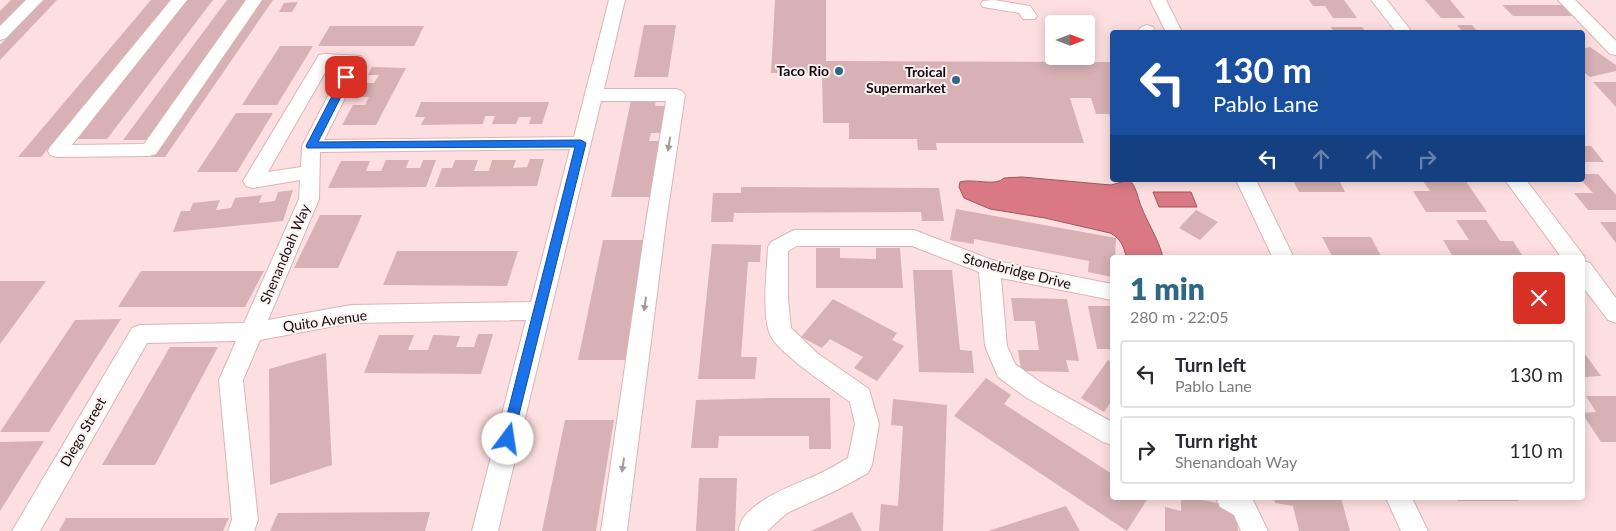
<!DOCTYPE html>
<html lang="en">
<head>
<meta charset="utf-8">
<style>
	:root { --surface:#fff; --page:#f2f2f3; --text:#2b2b33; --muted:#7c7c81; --line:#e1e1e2; --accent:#2f6882 }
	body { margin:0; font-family:Lato,sans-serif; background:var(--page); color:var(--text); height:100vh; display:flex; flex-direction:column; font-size:19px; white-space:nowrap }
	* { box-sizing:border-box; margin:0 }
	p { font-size:16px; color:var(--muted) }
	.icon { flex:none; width:28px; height:28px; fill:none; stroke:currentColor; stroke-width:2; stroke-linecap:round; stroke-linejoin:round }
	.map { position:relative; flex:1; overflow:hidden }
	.drawer { position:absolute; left:1110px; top:255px; width:475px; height:245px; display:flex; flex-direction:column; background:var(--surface); border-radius:5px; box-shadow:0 2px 12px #0003 }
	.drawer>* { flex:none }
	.guide { position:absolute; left:1110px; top:30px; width:475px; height:152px; border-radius:5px; box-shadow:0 2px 12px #0003; background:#1a4fa0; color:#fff; overflow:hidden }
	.needle { width:32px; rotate:90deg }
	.controls { position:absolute; left:1045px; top:15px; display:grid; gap:10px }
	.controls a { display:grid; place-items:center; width:50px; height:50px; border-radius:5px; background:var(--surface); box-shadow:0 2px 12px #0003; font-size:25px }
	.pin { position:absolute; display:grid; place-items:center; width:42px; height:42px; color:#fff; margin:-21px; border-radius:10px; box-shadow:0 2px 8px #0006 }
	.me { position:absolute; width:55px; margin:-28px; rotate:14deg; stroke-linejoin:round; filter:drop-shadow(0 0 4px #0008) }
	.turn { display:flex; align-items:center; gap:18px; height:105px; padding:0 20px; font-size:22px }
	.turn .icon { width:65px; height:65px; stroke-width:2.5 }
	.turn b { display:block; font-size:35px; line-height:42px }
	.lanes { display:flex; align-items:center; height:48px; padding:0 20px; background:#0003; justify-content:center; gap:25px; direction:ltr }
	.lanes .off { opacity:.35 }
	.round { display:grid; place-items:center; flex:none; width:52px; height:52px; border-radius:5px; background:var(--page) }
	.summary { display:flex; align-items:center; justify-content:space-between; height:85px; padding:0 20px }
	h1 { font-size:30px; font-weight:800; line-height:38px; color:var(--accent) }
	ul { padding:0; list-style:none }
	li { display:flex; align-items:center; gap:15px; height:68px; margin:0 10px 8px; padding:0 10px; border:2px solid var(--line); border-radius:5px }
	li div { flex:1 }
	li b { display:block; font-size:19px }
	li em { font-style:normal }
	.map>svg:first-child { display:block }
	.water { fill:#da7984; stroke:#9f575f }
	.building { fill:#d7b1b4 }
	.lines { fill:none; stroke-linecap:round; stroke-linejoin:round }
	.minor-casing { stroke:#dab4b7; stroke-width:2 }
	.minor { fill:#fff; fill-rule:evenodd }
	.oneway { fill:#a19c9d }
	.route { fill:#1a73e8; stroke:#114b97 }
	.poi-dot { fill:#2f6882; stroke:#fbf3f3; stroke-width:2 }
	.labels { text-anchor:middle; stroke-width:4; stroke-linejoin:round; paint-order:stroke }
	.poi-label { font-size:14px; font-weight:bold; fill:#140809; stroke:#fbf3f3; text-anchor:end }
	.street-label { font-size:14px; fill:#140809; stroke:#fbf3f3 }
</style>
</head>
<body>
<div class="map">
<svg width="1616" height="531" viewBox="0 0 1616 531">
	<rect width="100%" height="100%" fill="#fedfe1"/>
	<!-- water -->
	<g class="water">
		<path d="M1022,177L1111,185L1129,180C1137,187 1137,196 1141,206C1148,224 1158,238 1163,257H1126C1124,246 1120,238 1110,233L1045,218L990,209L964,198L959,187L960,182C973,178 996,187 1004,178Z"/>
		<path d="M1153,192H1191L1197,207H1159Z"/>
	</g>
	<!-- building -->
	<g class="building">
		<path d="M11,0H32L0,32V11Z"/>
		<path d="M44,0H57L0,60V45Z"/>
		<path d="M151,0H170L41,157H18Z"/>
		<path d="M183,0H213L107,139H71Z"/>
		<path d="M227,0H247L146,140H123Z"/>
		<path d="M260,0H273L165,157H149Z"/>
		<path d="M775,0H826V61L1112,62V123L1109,114H1096L1091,98H1070L1084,143H936L937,150H918L917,139H849V123H823L822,73H771Z"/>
		<path d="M1309,0H1344L1357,18H1333L1325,6H1313Z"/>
		<path d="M1425,0H1450L1465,18H1441Z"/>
		<path d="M298,2L292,12H279L284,3Z"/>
		<path d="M1502,5H1566L1578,16H1513Z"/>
		<path d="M644,25H676L668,77H634Z"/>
		<path d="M1457,25H1472L1478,32H1463Z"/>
		<path d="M330,26H424L414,46H318Z"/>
		<path d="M1331,27H1362L1366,32H1334Z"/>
		<path d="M1216,30H1253L1255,32H1217Z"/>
		<path d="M280,46H313L277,105H242Z"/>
		<path d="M1582,46L1585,48L1590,47L1616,65V71L1590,77L1582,71Z"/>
		<path d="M372,67L406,68L376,125H342L353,105H365L369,97H356L364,83H374L379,75H368Z"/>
		<path d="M1593,82H1616V107Z"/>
		<path d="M631,100H656L655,106H665L660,133H651L649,141H659L650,197H611Z"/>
		<path d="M421,102H549L542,124H529L531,117H519L516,124H492L495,116H485L483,124L421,125L425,117H415Z"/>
		<path d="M236,113H273L237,172H197Z"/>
		<path d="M1582,146H1591L1604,162H1582Z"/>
		<path d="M530,159H544L537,186L435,187L442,168H452L455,160H478L474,171H489L492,160H516L513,168L527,167Z"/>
		<path d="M386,160H409L406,168H420L423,160H436L426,187L328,188L341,161H370L366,171H381Z"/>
		<path d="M1582,174H1598L1616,195V210H1588L1574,193H1593L1582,181Z"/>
		<path d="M1293,180H1339L1345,192H1299Z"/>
		<path d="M1422,180H1465L1487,212H1426L1413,191H1430Z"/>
		<path d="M741,187L939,188L944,221H922L921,212L734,213L733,222H711L713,193H741Z"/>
		<path d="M293,190L283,221L173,232L181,211H190L193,203L220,200L216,210L231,208L235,198L262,195L259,203L275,201L278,192Z"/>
		<path d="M956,209L1116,238L1115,258H1112V277L1088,272L1089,261L974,239V244L950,240Z"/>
		<path d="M1196,210L1218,222L1200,240L1179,228Z"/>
		<path d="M320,215H362L338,268H294Z"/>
		<path d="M1456,220H1486L1500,241H1513L1524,258H1454L1443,240H1469Z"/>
		<path d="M1600,222H1616V243Z"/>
		<path d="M1322,237H1371L1382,258H1333Z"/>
		<path d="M603,240H645L625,360H578Z"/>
		<path d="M712,244L761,245L760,262H748L741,357H757L755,379H698Z"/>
		<path d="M816,248H840V258L876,259V248H900L903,288H816Z"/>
		<path d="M397,251H518L507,286L383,285Z"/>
		<path d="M913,270H952L960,350L972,351L974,373L919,372Z"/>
		<path d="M141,271H264L245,307H118Z"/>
		<path d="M0,281H46L0,344Z"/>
		<path d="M1011,298L1067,299L1079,361L1066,360L1069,372L1021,371L1018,350H1039L1035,321H1014Z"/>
		<path d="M833,299L897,333L892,340L904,346L877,381L854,368L863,357L830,339L822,348L801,337Z"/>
		<path d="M1088,306H1111L1112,349H1097Z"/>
		<path d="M121,319L49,432H0L75,320Z"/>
		<path d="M478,334H493L481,374L364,373L379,335H414L408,350H428L433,335L460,336L456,347H474Z"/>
		<path d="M170,347H218L155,465H102Z"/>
		<path d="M1582,350L1601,376L1582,377Z"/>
		<path d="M326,353L332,465L270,485L269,369Z"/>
		<path d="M1108,360L1112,363V403L1111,402L1104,412L1081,398Z"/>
		<path d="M986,378L1011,395L1004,404L1112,474V498H1148L1127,531L954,416Z"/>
		<path d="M1586,396H1616V442H1601L1582,413L1596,412Z"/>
		<path d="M772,398H830L831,449H809V436H719L718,448H691L696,400Z"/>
		<path d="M893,399L947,405L943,531H879L881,504L898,506L903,426L891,425Z"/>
		<path d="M565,420H614L596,531H542Z"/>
		<path d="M44,441L0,511V442Z"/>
		<path d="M699,478H737L735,531H696Z"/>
		<path d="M1181,498H1194L1236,507L1238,531H1165V507L1181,511Z"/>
		<path d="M1274,498H1341L1350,531H1299L1293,506L1275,503Z"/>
		<path d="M1456,498H1517L1519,501H1458Z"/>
		<path d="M1066,506L1080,531H988Z"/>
		<path d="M430,512L425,531H270L278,513Z"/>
		<path d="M852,512L862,531H811Z"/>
		<path d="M66,518H229L223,531H59Z"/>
	</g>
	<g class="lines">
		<defs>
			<g id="minor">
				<path d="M26,0H43L6,38L0,40V26Z"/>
				<path d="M171,0H187L72,145L144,144L246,0H262L156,154L149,156L57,157L50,155L48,151L50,147Z"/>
				<path d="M609,0H625L604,89H676L682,91L685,95L666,222L627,531H601L646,222L666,101H601L498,531H472L526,320L351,323L260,340L243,380L258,520L254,531H228L232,520L219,380L236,341L147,343L40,531H12L132,328L140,325L244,323L299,199L300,180L253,188L246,186L243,181L319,55L325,54L361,56L364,60L324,140L574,137ZM330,64L344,65L302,146L301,167L268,172ZM570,149L531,302L351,305L268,320L319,199L320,152Z"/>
				<path d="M994,0L1030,6L1037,16L1035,19H1023L1019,13L983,7L981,4L983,1Z"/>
				<path d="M1150,0H1166L1182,32H1166Z"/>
				<path d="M1371,0H1387L1412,32H1396Z"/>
				<path d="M1558,0H1575L1616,41V55L1610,54Z"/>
				<path d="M1147,25L1153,27L1156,32H1140L1139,30L1141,27Z"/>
				<path d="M1236,180H1256L1294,258H1273Z"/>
				<path d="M1505,180H1526L1581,252L1585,258L1583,261L1590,263L1616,298V323L1608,320L1582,286V258H1562Z"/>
				<path d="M794,230H914L992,260L1112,284V300L1001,278L1007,346L1015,364L1043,384L1112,422V445L1103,442L1027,398L998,377L985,346L979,272L912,246H797L788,251V299L791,328L817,353L869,389L879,424L872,465L868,473L837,490L787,513L767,531H739C739,504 796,484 817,475C827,470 838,464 848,458L855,424L850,402C833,389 774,351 769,332C762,309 767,271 768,247L771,242Z"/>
				<path d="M1216,498H1252L1268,531H1241L1234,515L1220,507Z"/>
				<path d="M1386,498H1412L1428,531H1401Z"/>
			</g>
		</defs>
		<!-- minor casing -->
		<use href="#minor" class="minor-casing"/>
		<!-- minor -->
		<use href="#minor" class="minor"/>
	</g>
	<!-- one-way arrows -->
	<defs><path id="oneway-solid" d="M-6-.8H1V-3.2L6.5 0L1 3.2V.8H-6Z" transform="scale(1.25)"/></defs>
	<g class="oneway">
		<use href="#oneway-solid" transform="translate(669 144) rotate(99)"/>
		<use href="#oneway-solid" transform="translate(645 304) rotate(98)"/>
		<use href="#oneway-solid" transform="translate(623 465) rotate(98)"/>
	</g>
	<!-- route -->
	<path class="route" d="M343,75H349L351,77L318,142L581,140L586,143L512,443L508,445L503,443L501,439L575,147L307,148L306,146Z"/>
	<!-- markers -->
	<g class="poi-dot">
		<circle cx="839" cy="71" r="5"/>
		<circle cx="956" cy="80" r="5"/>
	</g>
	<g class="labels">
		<!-- poi labels -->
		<g class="poi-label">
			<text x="829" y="76">Taco Rio</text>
			<text x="946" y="77">Troical<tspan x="946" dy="16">Supermarket</tspan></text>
		</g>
		<!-- street labels -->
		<g class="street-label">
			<text transform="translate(285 254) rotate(-67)" y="5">Shenandoah Way</text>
			<text transform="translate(1017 271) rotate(14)" y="5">Stonebridge Drive</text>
			<text transform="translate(325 321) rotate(-8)" y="5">Quito Avenue</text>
			<text transform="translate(83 432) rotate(-60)" y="5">Diego Street</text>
		</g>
	</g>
</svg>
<div class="controls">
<a><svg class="needle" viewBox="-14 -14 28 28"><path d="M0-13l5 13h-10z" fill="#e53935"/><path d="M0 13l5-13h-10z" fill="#7c7c81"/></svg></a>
</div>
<div class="pin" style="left:346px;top:77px;background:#d93025"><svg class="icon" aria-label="arrive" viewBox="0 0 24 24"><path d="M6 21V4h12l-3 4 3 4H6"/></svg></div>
<svg class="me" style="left:508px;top:439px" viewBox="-20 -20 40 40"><circle r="19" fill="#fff"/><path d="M0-13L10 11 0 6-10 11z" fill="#1a73e8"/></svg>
<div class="guide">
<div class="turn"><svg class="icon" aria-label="left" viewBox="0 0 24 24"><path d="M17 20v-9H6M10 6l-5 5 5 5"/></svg><div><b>130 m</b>Pablo Lane</div></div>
<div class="lanes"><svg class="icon" aria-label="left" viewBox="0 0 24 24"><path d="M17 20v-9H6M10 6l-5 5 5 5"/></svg><svg class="icon off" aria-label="ahead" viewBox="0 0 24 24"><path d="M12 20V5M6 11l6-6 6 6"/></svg><svg class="icon off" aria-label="ahead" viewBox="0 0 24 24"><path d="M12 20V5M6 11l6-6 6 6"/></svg><svg class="icon off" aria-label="right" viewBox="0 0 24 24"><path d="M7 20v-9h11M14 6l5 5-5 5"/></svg></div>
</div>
<section class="drawer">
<div class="summary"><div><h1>1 min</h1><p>280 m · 22:05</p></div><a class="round" style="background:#d93025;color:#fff"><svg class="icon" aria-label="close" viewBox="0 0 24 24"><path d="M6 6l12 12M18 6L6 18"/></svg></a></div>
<ul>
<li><svg class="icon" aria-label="left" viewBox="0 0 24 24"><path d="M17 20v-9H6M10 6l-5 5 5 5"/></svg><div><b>Turn left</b><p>Pablo Lane</p></div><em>130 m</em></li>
<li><svg class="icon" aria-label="right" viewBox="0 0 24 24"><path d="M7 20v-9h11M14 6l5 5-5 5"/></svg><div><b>Turn right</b><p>Shenandoah Way</p></div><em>110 m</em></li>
</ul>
</section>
</div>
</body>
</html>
